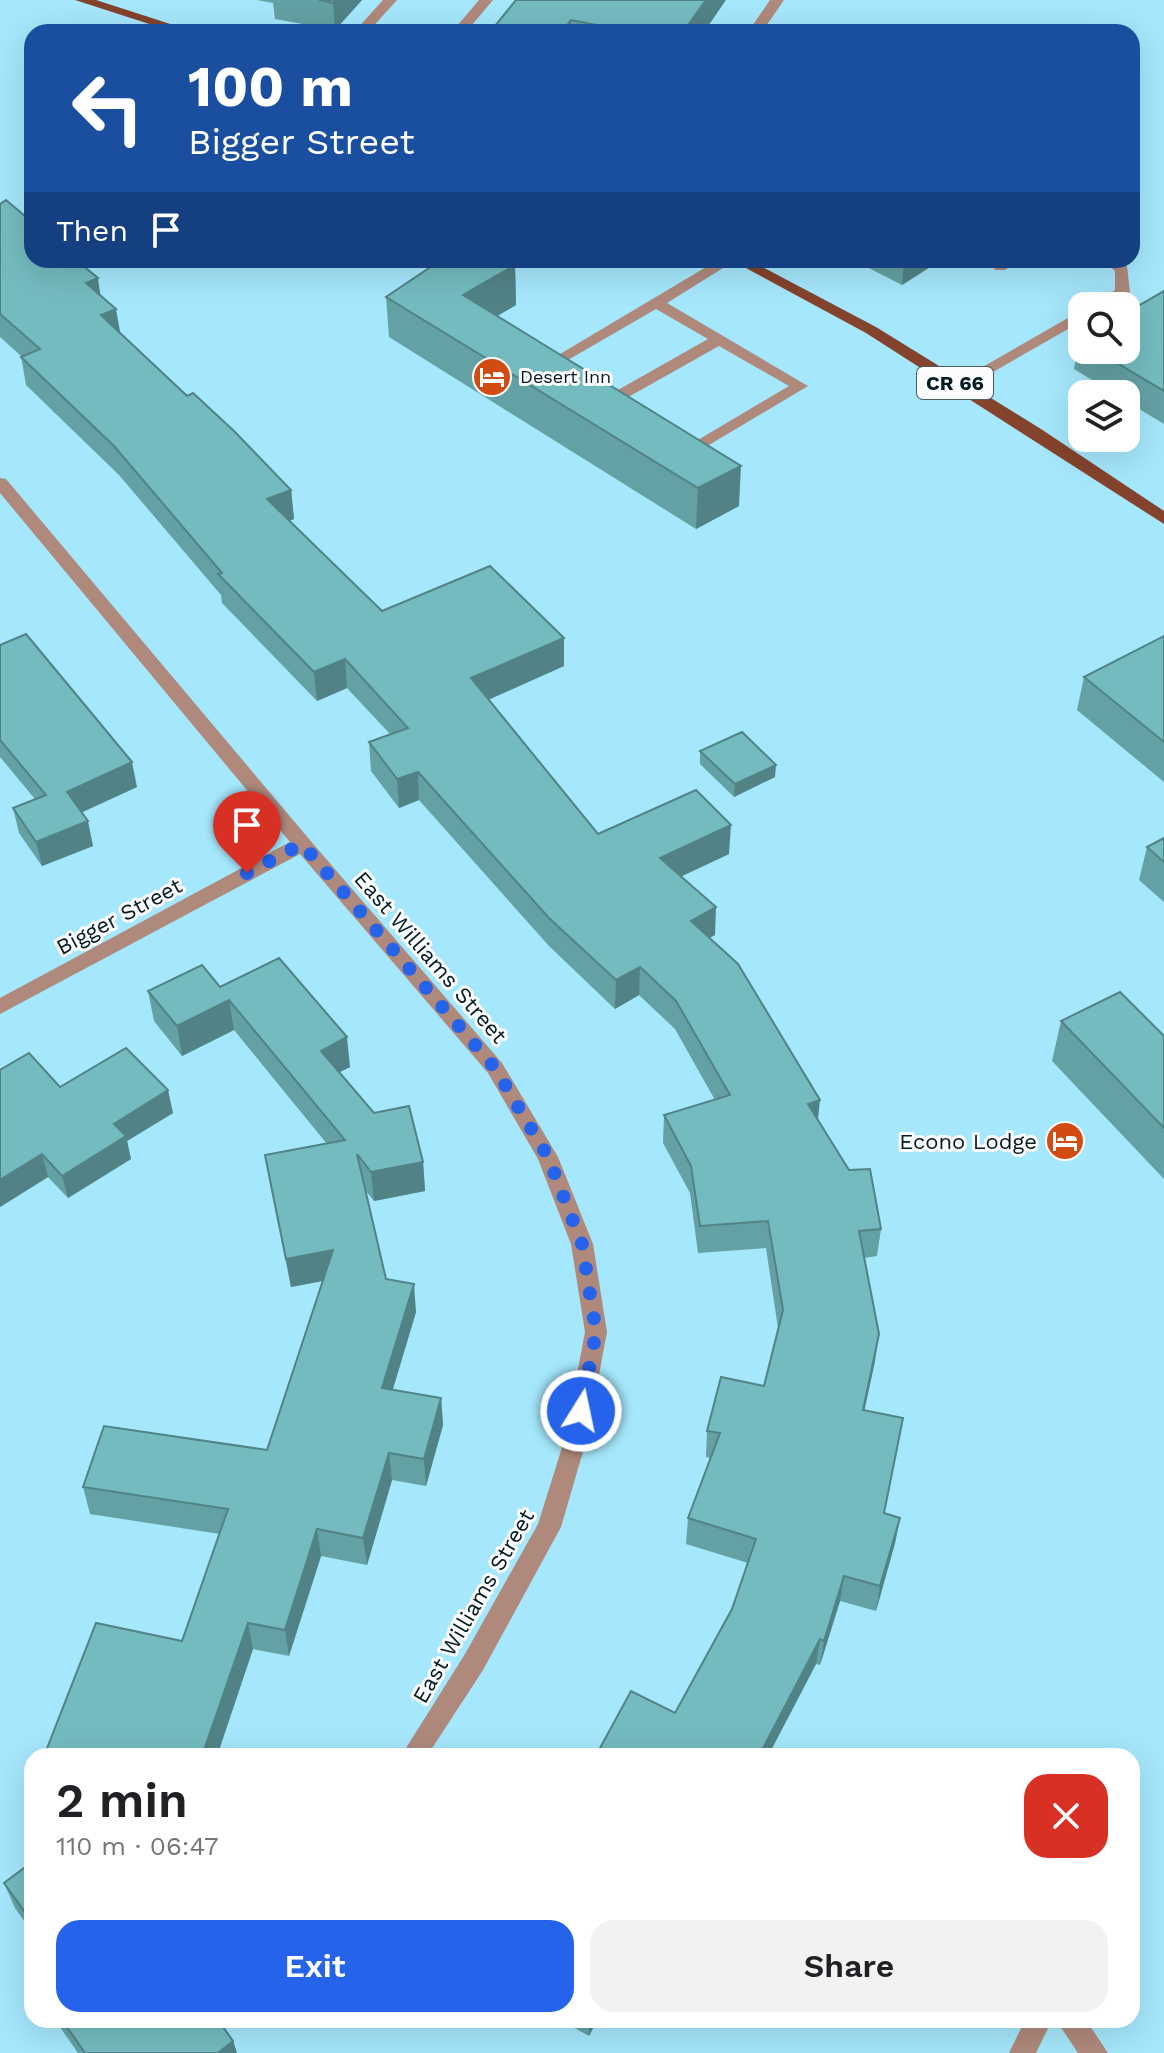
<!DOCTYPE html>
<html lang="en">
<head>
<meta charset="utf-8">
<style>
	:root { --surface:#fff; --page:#f2f2f2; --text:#202124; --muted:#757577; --accent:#2563eb }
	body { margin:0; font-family:"Work Sans",sans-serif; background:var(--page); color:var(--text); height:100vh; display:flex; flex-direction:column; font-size:30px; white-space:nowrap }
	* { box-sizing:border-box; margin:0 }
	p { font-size:26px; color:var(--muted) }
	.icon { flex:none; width:44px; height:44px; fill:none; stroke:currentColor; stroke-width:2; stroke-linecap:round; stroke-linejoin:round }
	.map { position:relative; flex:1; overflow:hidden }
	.panel { position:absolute; left:24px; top:1748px; width:1116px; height:280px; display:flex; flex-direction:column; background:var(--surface); border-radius:24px; box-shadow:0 8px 32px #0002 }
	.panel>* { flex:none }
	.banner { position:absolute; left:24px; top:24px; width:1116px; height:244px; border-radius:24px; box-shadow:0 8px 32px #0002; background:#1a4fa0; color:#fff; overflow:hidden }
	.buttons { position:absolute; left:1068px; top:292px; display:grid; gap:16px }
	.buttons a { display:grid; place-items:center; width:72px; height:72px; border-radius:16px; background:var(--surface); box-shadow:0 8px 32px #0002; font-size:40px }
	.pin { position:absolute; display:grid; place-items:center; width:68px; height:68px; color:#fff; margin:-82px -34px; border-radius:50% 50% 50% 0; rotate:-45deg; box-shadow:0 0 8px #0007 }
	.pin .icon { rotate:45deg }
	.me { position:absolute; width:88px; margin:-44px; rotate:10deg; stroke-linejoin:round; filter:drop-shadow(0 0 6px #0008) }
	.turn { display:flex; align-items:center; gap:28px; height:168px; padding:0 32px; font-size:36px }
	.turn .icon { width:104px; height:104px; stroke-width:2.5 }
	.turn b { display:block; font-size:56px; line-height:68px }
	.then { display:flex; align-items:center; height:76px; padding:0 32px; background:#0003; gap:16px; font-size:30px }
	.round { display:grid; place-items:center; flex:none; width:84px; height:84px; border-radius:24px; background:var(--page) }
	.head { display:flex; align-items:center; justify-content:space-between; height:136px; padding:0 32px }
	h1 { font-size:48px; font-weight:600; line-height:60px }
	.primary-button { display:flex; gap:16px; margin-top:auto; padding:16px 32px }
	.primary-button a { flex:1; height:92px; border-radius:24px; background:var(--accent); color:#fff; font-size:32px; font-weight:600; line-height:92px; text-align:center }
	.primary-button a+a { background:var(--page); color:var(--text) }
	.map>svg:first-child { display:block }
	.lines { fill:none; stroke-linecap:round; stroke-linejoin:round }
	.service { fill:#af897c; fill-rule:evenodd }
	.minor { fill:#af897c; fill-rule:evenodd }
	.primary { fill:#84432c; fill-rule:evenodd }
	.wall { fill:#64a1a4 }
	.shaded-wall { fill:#518386 }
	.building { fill:#74bbbf; stroke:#518386; stroke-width:2 }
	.route { stroke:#2563eb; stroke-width:14; stroke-dasharray:0 25.2 }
	.labels { text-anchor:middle; stroke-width:6; stroke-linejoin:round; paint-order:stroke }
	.far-poi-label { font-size:18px; fill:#011b22; stroke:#fcfcfc; text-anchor:start }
	.shield { fill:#fcfcfc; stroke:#4c5e63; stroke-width:2 }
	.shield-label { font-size:20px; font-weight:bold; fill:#011b22 }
	.street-label { font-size:22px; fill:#011b22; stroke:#fcfcfc }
	.poi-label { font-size:22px; fill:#011b22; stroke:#fcfcfc; text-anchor:end }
</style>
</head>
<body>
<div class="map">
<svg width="1164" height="2053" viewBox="0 0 1164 2053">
	<rect width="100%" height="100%" fill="#a5e7fc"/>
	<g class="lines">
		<!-- service -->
		<g class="service">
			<path d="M383,0H397L368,32H354Z"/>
			<path d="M479,0H493L466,32H452Z"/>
			<path d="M770,0H784L762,32H748Z"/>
			<path d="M718,260H736L667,303L808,386L682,461L676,459V453L789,386L719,346L607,409H595V403L708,339L656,309L568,360H558L555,357Z"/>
			<path d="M1001,260H1019L1005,270H995L993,267Z"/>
			<path d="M1103,260H1119L1127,266L1130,292L1108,306H1089L1115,290V271Z"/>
			<path d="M1082,310V321L965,388L959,390L951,385Z"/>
			<path d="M1025,2020H1052L1036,2053H1009Z"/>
			<path d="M1056,2020H1086L1108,2053H1078Z"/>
		</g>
		<!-- minor -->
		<path class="minor" d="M0,478L6,479L309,839L502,1063L558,1157L593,1244L607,1332L587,1438L561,1527L483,1670L427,1756H401L465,1654L538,1524L565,1438L585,1332L571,1244L538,1159L488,1073L300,854L0,1014V998L290,842L0,493Z"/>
		<!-- primary -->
		<g class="primary">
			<path d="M75,0H96L195,32H174Z"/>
			<path d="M731,260H749L876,327L1041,429L1164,511V524L866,333Z"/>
		</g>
	</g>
	<!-- wall -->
	<g class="wall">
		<path d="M257,0H362L335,30L275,19L273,3Z"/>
		<path d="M516,0L704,32H490Z"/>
		<path d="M0,204L101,295L120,333L291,490L294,519L289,521L382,611L564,638V666L488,700L598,834L729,854L681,876L715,935L709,938L818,1119L881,1229L877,1256L864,1258L875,1361L864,1410L898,1444L884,1513L900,1518L895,1543L876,1611L840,1601L820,1665L816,1664L768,1756H599L600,1748L675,1713L732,1609L748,1563L686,1544L688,1518L710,1458L706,1457L707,1431L764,1386L778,1328L766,1248L698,1253L690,1193L663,1143L664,1115L715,1100L675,1029L639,995L615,1009L549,946L419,800L399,808L371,771L369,742L390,734L347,688L317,701L222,603L221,595L119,475L26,385L21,356L0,337Z"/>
		<path d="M853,260H941L902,285Z"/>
		<path d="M515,265L516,305L497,316L739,506L696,529L389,337L386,297Z"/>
		<path d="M1164,291V424L1126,401V394H1115L1074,369L1079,341L1082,339V350H1126Z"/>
		<path d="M1164,636V782L1077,710L1084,677Z"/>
		<path d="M0,645L137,787L81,812L93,846L42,866L19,833L13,808L35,799L0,757Z"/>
		<path d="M700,751L775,777L734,797L700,764Z"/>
		<path d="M1164,838V902L1139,880L1147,847Z"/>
		<path d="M220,987L350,1067L339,1072L374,1113L423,1162L425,1191L374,1201L365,1190L386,1279L416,1312L393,1389L441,1398L443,1425L426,1486L392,1480L367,1565L321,1556L289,1656L253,1649L217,1756H44L182,1641L220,1534L90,1514L83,1487L267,1450L323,1281L291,1287L270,1184L265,1155L327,1144L234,1030L182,1056L154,1021L148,991Z"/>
		<path d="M1061,1021L1164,1036V1179L1052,1061Z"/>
		<path d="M60,1087L173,1113L127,1141L131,1159L68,1198L48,1177L0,1207Z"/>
		<path d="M32,1862V1932L15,1908L4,1883Z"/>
		<path d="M55,2020H218L233,2041L237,2053H78Z"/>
		<path d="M560,2020H597L589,2036Z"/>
	</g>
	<!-- shaded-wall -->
	<g class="shaded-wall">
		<path d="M335,0H362L335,30L333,3Z"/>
		<path d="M706,0H726L704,32H683Z"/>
		<path d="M571,20V32H562Z"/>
		<path d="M904,260H941L902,285Z"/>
		<path d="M515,265L516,305L465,335L463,295Z"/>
		<path d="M98,278L102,307L86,283Z"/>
		<path d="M116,309L121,337L101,315Z"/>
		<path d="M741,466L739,506L696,529L698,488Z"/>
		<path d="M291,490L294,519L271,528L267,499Z"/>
		<path d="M564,638V666L472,707L471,678Z"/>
		<path d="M345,659L347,688L317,701L314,672Z"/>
		<path d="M132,762L137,787L72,817L67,792Z"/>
		<path d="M776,765L775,777L734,797L735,784Z"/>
		<path d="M418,772L419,800L399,808L397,779Z"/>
		<path d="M88,821L93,846L42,866L36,842Z"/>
		<path d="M731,825L729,854L659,887L660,858Z"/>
		<path d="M716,907L715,935L689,949L691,921Z"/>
		<path d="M640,967L639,995L615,1009L616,980Z"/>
		<path d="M229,1000L234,1030L182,1056L177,1026Z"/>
		<path d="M347,1037L350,1067L324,1080L321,1051Z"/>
		<path d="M168,1090L173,1113L127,1141L131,1159L68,1198L62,1176L114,1124Z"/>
		<path d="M820,1100L817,1128L808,1104Z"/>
		<path d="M42,1154L48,1177L0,1207V1180Z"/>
		<path d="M423,1162L425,1191L374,1201L371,1172Z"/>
		<path d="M333,1250L337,1278L291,1287L286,1259Z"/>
		<path d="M414,1284L416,1312L385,1415L382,1388Z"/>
		<path d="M879,1334L875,1361L859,1436L863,1410Z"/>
		<path d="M441,1398L443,1425L426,1486L424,1459Z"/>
		<path d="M389,1453L392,1480L367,1565L363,1538Z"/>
		<path d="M900,1518L895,1543L876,1611L880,1586Z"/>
		<path d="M317,1529L321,1556L289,1656L285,1630Z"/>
		<path d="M844,1576L840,1601L820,1665L824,1641Z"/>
		<path d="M248,1623L253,1649L217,1756H202Z"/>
		<path d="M820,1639L816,1664L768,1756H759Z"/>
		<path d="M589,2020H597L589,2036Z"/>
		<path d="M233,2041L237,2053H218Z"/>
	</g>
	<!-- building -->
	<g class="building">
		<path d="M319,0H335L333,3Z"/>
		<path d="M516,0H706L683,32H633L571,20L562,32H490Z"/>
		<path d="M6,200L32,222V260H76L98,278L86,283L116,309L101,315L187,396L193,393L234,431L291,490L267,499L382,611L490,566L564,638L471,678L598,834L696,790L731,825L660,858L716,907L691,921L738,964L820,1100L808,1104L849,1170L870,1169L881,1229L859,1231L879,1334L863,1410L903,1418L884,1513L900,1518L880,1586L844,1576L824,1641L820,1639L759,1756H610L611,1754L600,1748L631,1691L675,1713L732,1609L756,1539L688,1518L720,1433L707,1431L721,1377L764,1386L783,1310L768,1221L700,1226L691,1166L664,1115L730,1095L676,1001L640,967L616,980L549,918L418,772L397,779L369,742L408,728L345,659L314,672L218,574L222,573L114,446L21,357L40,349L0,314V204Z"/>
		<path d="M441,260H504L515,265L463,295L741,466L698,488L386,297Z"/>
		<path d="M1164,291V391L1095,350H1126V313Z"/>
		<path d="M26,634L132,762L67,792L88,821L36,842L13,808L46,795L0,740V645Z"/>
		<path d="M1164,636V742L1084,677Z"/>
		<path d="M742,732L776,765L735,784L700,751Z"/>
		<path d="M1164,838V862L1147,847Z"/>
		<path d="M279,958L347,1037L321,1051L374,1113L409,1106L423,1162L371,1172L357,1154L386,1279L414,1284L382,1388L441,1398L424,1459L389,1453L363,1538L317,1529L285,1630L248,1623L202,1756H44L96,1623L182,1641L228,1509L83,1487L104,1426L267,1450L333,1250L286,1259L265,1155L345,1140L229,1000L177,1026L148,991L202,965L220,987Z"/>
		<path d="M1120,992L1164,1036V1128L1061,1021Z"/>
		<path d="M126,1048L168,1090L114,1124L126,1136L62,1176L42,1154L0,1180V1070L29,1053L60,1087Z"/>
		<path d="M32,1862V1922L4,1883Z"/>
		<path d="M62,2020H218L233,2041L218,2053H85Z"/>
	</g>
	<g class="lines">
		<!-- route -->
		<path class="route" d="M247,873L302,844L495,1068L548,1157L582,1244L596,1332L581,1411"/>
	</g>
	<!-- icons -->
	<defs>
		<symbol id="hotel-disc" viewBox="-11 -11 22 22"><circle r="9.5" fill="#d24c11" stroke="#fcfcfc"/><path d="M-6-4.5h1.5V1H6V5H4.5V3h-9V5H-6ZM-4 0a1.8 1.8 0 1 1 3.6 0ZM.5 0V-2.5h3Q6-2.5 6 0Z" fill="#fff"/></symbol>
	</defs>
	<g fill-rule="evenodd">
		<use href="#hotel-disc" x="470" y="355" width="44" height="44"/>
		<use href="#hotel-disc" x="1043" y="1119" width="44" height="44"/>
	</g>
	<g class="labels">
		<!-- far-poi labels -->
		<g class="far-poi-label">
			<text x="520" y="383">Desert Inn</text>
		</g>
		<!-- shield labels -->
		<rect class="shield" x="917" y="367" width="76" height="32" rx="6"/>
		<g class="shield-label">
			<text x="955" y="390">CR 66</text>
		</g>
		<!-- street labels -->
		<g class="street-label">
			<text transform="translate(119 916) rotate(-28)" y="8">Bigger Street</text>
			<text transform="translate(431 957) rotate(49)" y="8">East Williams Street</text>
			<text transform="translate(473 1606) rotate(-60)" y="8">East Williams Street</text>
		</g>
		<!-- poi labels -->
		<g class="poi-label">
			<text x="1037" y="1149">Econo Lodge</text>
		</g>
	</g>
</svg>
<div class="buttons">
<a><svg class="icon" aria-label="search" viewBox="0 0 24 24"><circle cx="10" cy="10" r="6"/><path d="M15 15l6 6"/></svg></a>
<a><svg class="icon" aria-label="layers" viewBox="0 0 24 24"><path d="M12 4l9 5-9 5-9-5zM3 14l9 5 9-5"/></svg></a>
</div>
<div class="pin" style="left:247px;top:873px;background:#d93025"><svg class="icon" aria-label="arrive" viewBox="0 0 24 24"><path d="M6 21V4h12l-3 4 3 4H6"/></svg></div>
<svg class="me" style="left:581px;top:1411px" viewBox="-20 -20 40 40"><circle r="17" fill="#2563eb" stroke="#fff" stroke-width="3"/><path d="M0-11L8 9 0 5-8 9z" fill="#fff"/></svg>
<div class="banner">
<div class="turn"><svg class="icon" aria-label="left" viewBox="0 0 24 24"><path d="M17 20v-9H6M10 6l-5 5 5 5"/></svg><div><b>100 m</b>Bigger Street</div></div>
<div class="then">Then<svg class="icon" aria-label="arrive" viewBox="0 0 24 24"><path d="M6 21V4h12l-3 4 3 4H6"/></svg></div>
</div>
<section class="panel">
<div class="head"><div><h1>2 min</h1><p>110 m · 06:47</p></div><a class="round" style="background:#d93025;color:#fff"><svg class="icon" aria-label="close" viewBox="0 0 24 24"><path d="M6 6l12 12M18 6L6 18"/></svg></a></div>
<div class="primary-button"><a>Exit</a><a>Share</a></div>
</section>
</div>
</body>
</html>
